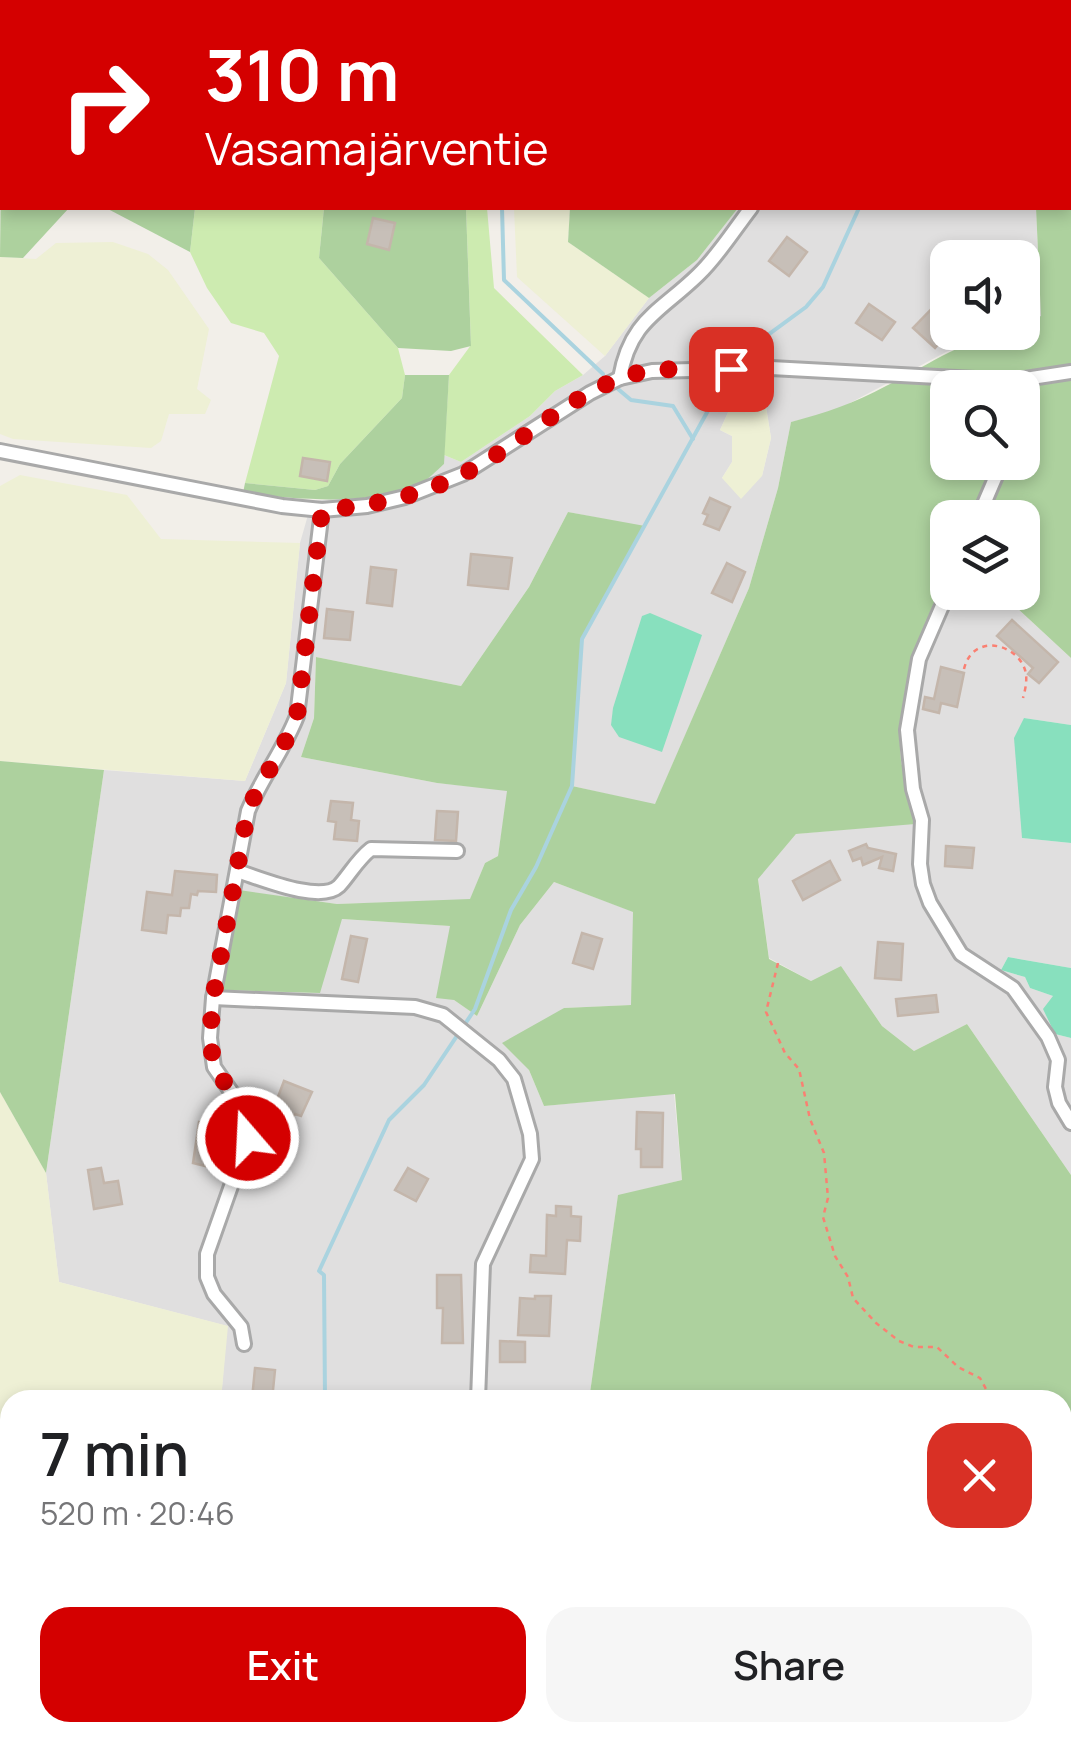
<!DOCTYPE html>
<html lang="en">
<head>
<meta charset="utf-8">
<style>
	:root { --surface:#fff; --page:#f6f6f6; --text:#202124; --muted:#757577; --accent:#d40000 }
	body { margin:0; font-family:Manrope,sans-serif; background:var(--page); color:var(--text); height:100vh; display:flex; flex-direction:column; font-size:38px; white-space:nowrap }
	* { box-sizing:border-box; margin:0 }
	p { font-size:32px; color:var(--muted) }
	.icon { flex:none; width:55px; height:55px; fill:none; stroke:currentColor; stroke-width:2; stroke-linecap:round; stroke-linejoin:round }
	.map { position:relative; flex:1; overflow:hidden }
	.details { position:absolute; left:0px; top:1390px; width:1072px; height:352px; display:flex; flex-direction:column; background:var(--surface); border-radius:30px 30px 0 0; box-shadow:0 5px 15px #0003 }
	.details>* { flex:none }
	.banner { position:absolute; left:0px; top:0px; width:1072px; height:210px; box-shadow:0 5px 15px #0003; background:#d40000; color:#fff; overflow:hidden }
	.fabs { position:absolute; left:930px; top:240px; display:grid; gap:20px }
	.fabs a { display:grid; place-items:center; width:110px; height:110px; border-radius:20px; background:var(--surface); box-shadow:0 5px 15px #0003; font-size:50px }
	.pin { position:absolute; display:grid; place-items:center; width:85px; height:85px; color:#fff; margin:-42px; border-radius:20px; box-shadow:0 5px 15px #0006 }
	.me { position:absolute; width:110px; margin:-55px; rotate:341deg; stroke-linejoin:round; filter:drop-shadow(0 0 8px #0008) }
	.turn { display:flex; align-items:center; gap:35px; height:210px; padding:0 40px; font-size:45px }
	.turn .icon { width:130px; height:130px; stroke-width:2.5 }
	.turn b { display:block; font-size:70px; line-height:85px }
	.round { display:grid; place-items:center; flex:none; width:105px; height:105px; border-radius:30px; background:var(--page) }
	.headline { display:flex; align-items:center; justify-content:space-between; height:170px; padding:0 40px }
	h1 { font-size:60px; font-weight:600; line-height:75px }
	.primary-button { display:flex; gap:20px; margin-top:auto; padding:20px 40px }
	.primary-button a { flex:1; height:115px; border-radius:30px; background:var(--accent); color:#fff; font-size:40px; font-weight:600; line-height:115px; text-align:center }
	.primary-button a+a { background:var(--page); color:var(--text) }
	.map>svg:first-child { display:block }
	.residential { fill:#e0dfdf; fill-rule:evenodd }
	.farmland { fill:#eef0d5 }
	.grass { fill:#cdebb0 }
	.forest { fill:#add19e; fill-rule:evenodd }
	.pitch { fill:#88e0be }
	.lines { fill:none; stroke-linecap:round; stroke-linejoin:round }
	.stream { stroke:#aad3df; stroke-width:4 }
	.building { fill:#c7bfb8; stroke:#c4b6ab; stroke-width:2.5 }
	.street-casing { stroke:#a9a9a9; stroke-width:18 }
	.path { stroke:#fa8072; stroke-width:2.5; stroke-dasharray:5 5; stroke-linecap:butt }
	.street { stroke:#fff; stroke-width:12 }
	.route { stroke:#d40000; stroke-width:18; stroke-dasharray:0 32.4 }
</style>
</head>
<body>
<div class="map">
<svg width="1071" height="1742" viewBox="0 0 1071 1742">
	<rect width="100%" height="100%" fill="#f2efe9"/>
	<!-- residential -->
	<g class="residential">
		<path d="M738,208H1036L1041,317L1023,324L1022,258H948V332L998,333L946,352L835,411L791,422L778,488L749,588L655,805L572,786L582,639L644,527L568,512L529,587L461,686L316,657L314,718L301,757L437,783L508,790L498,856L485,863L470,900L337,904L239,891L341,919L451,926L454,1000L477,1016L520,925L554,882L634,912L632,1005L564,1008L529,1070L544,1106L674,1093L682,1180L618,1196L589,1400H221L227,1326L59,1282L46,1173L104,770L245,781L286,683L300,543L312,501L399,492L422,483L444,464V455L461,462L530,416L555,391L583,375L605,356L649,298L697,260ZM738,390L764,394L771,438L762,476L722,478L732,462V436L720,430Z"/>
		<path d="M947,571L948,592L1001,593L1071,658V725L1024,718L1022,838L1071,843V968L1008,957L1001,970L1025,977L1030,988L1053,996L1055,1034L1071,1038V1175L967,1024L914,1051L882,1026L841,966L811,981L769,958L758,878L796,834L914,823L901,761L899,727L912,656Z"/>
	</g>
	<!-- farmland -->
	<g class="farmland">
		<path d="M514,208H570L568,242L649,298L605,356L517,277Z"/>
		<path d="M113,242L148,254L168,270L209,329L197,389L211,400L205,414H169L161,441L151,448L13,439L0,434V257L36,259L56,243Z"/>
		<path d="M739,389L764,394L771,438L762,476L741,499L722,478L732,462V436L720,430Z"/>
		<path d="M20,475L127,495L161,539L300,543L286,683L245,781L0,761V486Z"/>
		<path d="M0,1092L46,1173L59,1282L228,1326L221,1400H10V1494L0,1491Z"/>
	</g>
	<!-- grass -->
	<g class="grass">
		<rect x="59" y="0" width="409" height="2"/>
		<path d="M195,208H324L319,258L398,348L405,375L402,398L340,464L328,486L315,490L245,483L279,356L264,333L231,323L207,288L190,252Z"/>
		<path d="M466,208H487L494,288L583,375L555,391L530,416L461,462L444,455L449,375L471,345Z"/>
	</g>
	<!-- forest -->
	<g class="forest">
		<path d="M1038,0H1071V658L1001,593L1022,592V518H948L947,571L912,656L899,727L901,761L915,824L796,834L758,879L769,959L811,981L841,966L882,1026L914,1051L967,1024L1071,1175V1724L1056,1742H486L477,1733L1062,1732V1400H589L618,1195L682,1180L675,1094L544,1106L529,1070L502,1043L564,1008L631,1005L633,912L554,882L520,925L477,1016L454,1000L436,998L450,926L342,919L320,993L223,990L239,890L337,904L470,899L485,863L498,856L507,791L437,783L301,757L314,718L316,657L461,686L529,587L568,512L645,526L582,639L572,786L655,804L749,588L778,488L791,422C825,413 855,403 886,386C931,364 971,333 1022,332L1023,324L1041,316L1036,208H1070V2H1037ZM948,388H1022V462H948Z"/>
		<path d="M2,92V208H69L23,258L0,257Z"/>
		<path d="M106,208H195L190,252Z"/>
		<path d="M324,208H466L471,346L451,351L398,348L319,258Z"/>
		<path d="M570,208H738L697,260L649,298L568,242Z"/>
		<path d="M405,375H449L444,464C436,471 429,479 420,484C375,507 291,499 243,493L245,483L315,490L328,486L340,464L402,398Z"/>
		<path d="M0,761L104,770L46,1173L0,1092Z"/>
		<path d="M0,1491L10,1495V1732L392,1733L390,1742H0Z"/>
	</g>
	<!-- pitch -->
	<g class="pitch">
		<path d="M650,613L702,635L662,752L619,737L611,725L613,708L642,616Z"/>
		<path d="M1024,718L1071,725V843L1022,838L1014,738Z"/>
		<path d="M1008,957L1071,968V1038L1055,1034L1043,1009L1053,996L1030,988L1025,977L1001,970Z"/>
	</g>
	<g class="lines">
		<!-- stream -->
		<g class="stream">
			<path d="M480,0L482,2"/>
			<path d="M502,208L504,280L603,374"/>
			<path d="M735,359L806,307L823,287L859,208"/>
			<path d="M618,389L631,400L673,406L693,439"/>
			<path d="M325,1400L324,1275L319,1271L389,1120L424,1085L475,1009L511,910L536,867L572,786L582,639L721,387"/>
			<path d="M0,1732L11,1734L19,1742"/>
			<path d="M262,1732L264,1742"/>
		</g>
	</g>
	<!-- building -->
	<g class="building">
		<path d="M373,218L395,223L389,250L367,244Z"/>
		<path d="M787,237L807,252L789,276L769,261Z"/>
		<path d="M948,273V333L935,348L913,328L944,296L935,287Z"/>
		<path d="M869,304L895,322L882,340L856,323Z"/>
		<path d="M303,458L330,462L327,481L300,476Z"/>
		<path d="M710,498L730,507L719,530L704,524L708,515L703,513Z"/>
		<path d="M471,554L512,558L508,589L468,585Z"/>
		<path d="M727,563L745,572L732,602L712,593Z"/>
		<path d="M371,567L396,570L392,606L367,603Z"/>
		<path d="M327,609L353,612L350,640L324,638Z"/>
		<path d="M1012,620L1058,662L1039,683L1028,674L1033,668L997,636Z"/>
		<path d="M941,667L964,673L957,707L941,703L939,713L923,709L925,697L934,699Z"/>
		<path d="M331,801L353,803L351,820L359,821L357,841L334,839L336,822L328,821Z"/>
		<path d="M437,811L458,812L456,841L435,840Z"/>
		<path d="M866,844L868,848L896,854L893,871L879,868L882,857L863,865L861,858L853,861L849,851Z"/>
		<path d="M946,846L974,848L972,868L945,866Z"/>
		<path d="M830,861L840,880L803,900L793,881Z"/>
		<path d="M175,871L217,875L216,892L198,891L197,895L191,894L189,908H181L180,916L168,915L166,933L142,930L147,892L172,895Z"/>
		<path d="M582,933L602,939L593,969L573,963Z"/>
		<path d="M351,936L367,939L358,982L342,979Z"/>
		<path d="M878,942L903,944L901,980L875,978Z"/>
		<path d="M936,995L938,1012L898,1016L896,999Z"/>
		<path d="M284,1081L312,1092L301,1116L295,1114L292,1118L280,1113L282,1107L275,1105Z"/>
		<path d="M637,1112L663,1113L662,1167H641V1149H636Z"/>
		<path d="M199,1122L217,1126L209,1167L193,1163Z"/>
		<path d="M101,1168L104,1183L118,1181L122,1204L94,1209L88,1170Z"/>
		<path d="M408,1168L428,1179L416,1201L395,1190Z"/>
		<path d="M556,1206L571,1207V1216L581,1217L580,1241L567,1240L565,1274L530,1272L531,1255L546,1256L547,1215L556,1216Z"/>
		<path d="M437,1275H461L463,1343H442L443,1308H437Z"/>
		<path d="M535,1296H551L549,1336L518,1335L520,1298L535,1299Z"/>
		<path d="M500,1341L525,1342V1362H500Z"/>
		<path d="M255,1368L275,1370L272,1400L252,1399Z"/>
	</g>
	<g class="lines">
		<defs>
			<g id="street">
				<path d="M885,2L887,0"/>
				<path d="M620,378C630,320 660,312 698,275C718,256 734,230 751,208"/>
				<path d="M0,451L282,506L322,510L367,506L405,497L463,474L590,393L620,378L652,371L771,368L1012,381L1071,372"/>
				<path d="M978,518L1002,462"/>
				<path d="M948,592L919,659L907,730L913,789L922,820L920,864L923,884L930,903L961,954L1013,988L1048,1037L1058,1060L1055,1087L1059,1103L1071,1123"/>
				<path d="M237,871C260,878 320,904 339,886C350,874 357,860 371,849L457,851"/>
				<path d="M213,998L415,1007L443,1015L499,1060L514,1079L530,1134L532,1159L483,1264L478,1400"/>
				<path d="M244,1344L241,1327L214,1294L207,1277V1254L248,1138L250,1119L214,1067L210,1038L213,998L248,811C262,777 284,750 297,716L322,510"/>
			</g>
		</defs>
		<!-- street casing -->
		<use href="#street" class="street-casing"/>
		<!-- path -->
		<g class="path">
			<path d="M705,0L710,2"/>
			<path d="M964,669C973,631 1021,644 1026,674C1027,682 1025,691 1023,698"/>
			<path d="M778,963L766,1012L785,1053L799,1069L810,1119L824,1153L828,1198L823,1217L835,1256L848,1277L853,1298L876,1323L899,1341L914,1347H937L958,1367L980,1378L992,1400"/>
			<path d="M1062,1439L1071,1438"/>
			<path d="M427,1732L429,1742"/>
		</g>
		<!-- street -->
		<use href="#street" class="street"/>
	</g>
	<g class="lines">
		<!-- route -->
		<path class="route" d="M248,1138L250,1119L214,1067L210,1038L213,998L248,810C262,778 284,750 297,716L322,510C371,506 417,497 461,475C516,448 561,402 618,379C652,365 695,370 731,369"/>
	</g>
</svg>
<div class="fabs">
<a><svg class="icon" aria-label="sound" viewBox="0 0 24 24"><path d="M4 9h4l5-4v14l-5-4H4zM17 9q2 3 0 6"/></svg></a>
<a><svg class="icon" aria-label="search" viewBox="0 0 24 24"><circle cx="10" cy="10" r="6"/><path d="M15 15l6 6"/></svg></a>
<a><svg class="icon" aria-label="layers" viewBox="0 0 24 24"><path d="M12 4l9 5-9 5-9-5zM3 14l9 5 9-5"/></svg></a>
</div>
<div class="pin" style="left:731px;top:369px;background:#d93025"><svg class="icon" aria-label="arrive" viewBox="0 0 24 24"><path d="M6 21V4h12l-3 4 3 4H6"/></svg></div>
<svg class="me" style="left:248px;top:1138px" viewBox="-20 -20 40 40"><circle r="17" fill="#d40000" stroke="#fff" stroke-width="3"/><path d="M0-11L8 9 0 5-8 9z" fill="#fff"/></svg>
<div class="banner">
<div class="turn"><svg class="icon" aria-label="right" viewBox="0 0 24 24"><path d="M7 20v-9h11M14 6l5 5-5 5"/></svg><div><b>310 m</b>Vasamajärventie</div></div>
</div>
<section class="details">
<div class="headline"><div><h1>7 min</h1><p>520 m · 20:46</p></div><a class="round" style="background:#d93025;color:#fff"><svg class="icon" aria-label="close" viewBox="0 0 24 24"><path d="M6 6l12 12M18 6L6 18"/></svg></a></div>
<div class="primary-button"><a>Exit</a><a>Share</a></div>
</section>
</div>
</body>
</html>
